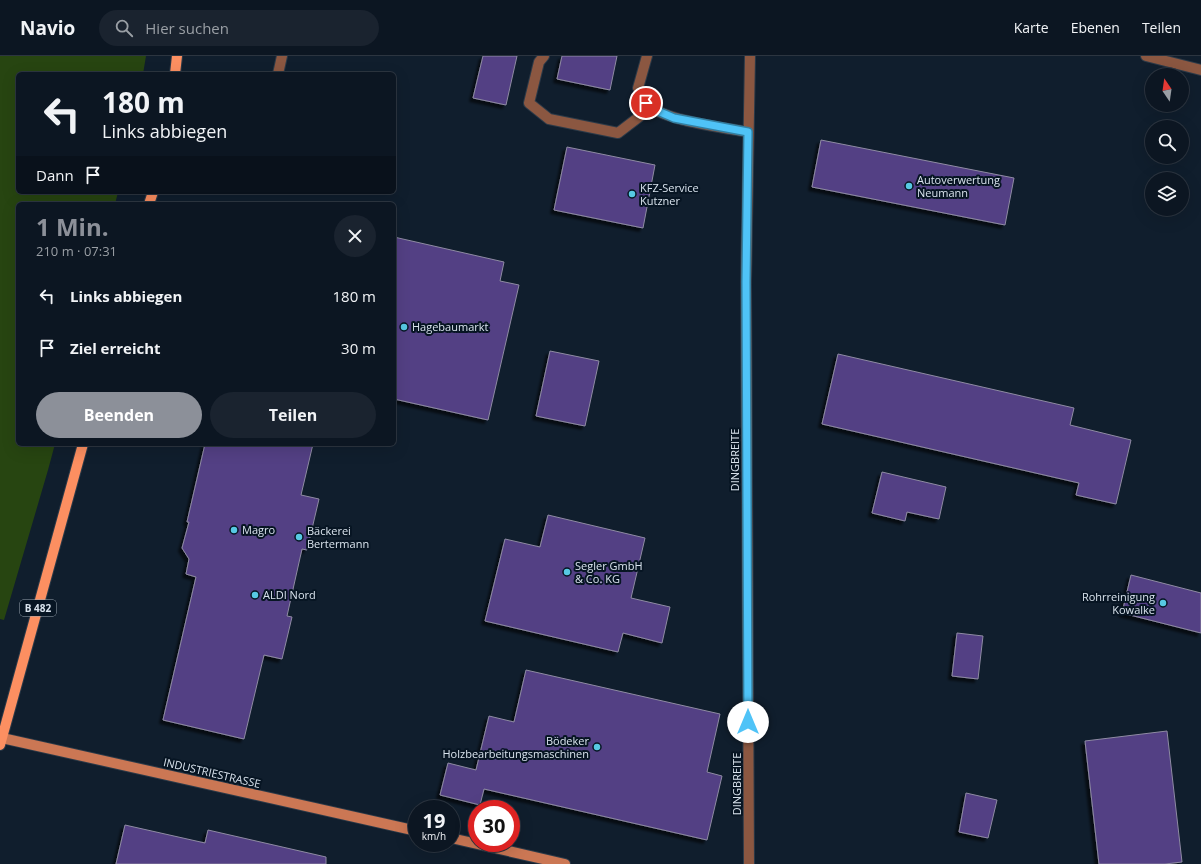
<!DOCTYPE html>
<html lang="de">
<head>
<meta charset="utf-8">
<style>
	:root { --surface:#0c1622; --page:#1a232f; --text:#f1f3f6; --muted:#9a9fa5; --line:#2c3540; --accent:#8c9099 }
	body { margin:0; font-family:"Open Sans",sans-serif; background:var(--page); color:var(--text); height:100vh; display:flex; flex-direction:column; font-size:15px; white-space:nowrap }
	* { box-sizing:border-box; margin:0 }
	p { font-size:13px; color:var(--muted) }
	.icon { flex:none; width:22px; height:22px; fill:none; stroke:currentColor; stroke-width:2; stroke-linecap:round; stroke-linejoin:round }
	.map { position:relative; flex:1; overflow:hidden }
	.side { position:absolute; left:16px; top:146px; width:380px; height:244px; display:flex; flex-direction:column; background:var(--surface); border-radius:6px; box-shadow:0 4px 16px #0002,0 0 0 1px var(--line) }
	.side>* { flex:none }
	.hud { position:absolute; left:16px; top:16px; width:380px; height:122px; border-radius:6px; box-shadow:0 4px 16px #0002,0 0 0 1px var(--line); background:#0c1622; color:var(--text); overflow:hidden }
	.needle { width:26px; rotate:347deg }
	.fabs { position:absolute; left:1145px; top:12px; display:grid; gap:8px }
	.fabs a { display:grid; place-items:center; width:44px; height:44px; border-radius:50%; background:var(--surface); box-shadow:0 4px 16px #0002,0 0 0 1px var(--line); font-size:20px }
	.speed { position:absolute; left:408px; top:744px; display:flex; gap:8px; font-size:20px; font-weight:700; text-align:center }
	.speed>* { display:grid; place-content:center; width:52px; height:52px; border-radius:50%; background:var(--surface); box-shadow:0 4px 16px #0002,0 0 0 1px var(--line); line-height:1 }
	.speed small { font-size:10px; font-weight:400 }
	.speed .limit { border:6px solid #d22; background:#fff; color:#111 }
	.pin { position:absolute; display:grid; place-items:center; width:34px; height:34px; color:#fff; margin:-17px; border:2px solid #fff; border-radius:50%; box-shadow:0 1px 4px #0007 }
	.me { position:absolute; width:44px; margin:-22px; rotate:0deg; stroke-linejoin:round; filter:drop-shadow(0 0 3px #0008) }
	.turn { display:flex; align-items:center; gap:14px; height:84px; padding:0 20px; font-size:18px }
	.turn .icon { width:52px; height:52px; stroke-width:2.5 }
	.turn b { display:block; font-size:28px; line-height:34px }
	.then { display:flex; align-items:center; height:38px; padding:0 20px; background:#0003; gap:8px; font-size:15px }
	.round { display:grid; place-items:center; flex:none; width:42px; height:42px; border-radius:21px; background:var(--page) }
	.headline { display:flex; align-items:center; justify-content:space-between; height:68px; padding:0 20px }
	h1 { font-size:24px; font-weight:700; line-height:30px; color:var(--accent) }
	.primary-button { display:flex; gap:8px; margin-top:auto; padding:8px 20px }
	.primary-button a { flex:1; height:46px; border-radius:24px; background:var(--accent); color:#fff; font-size:16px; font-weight:700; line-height:46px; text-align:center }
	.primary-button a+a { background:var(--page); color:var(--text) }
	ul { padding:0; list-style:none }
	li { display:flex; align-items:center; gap:12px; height:52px; padding:0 20px }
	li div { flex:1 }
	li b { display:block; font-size:15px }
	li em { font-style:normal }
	header { display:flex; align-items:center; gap:24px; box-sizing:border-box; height:56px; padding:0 20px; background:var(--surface); border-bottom:1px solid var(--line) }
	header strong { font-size:19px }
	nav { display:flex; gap:22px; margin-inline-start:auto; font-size:14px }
	.search { width:280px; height:36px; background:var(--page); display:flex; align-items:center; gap:10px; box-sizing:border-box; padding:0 14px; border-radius:22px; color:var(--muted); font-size:15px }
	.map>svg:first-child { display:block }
	.green { fill:#274511 }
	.building { fill:#523f84; stroke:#8f8ba3; filter:url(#shadow) }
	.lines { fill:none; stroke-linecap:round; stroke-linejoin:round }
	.lane-casing { stroke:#2c3a48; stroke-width:12 }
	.street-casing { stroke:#2c3a48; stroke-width:12 }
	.secondary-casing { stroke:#2c3a48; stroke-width:12 }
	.primary-casing { stroke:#2c3a48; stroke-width:12 }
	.lane { stroke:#8b5741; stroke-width:10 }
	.street { stroke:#8b5741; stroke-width:10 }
	.secondary { stroke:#cb7754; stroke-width:10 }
	.primary { stroke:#fc8f61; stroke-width:10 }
	.route-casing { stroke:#337fa1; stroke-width:10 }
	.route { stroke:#4fc3f7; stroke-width:7 }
	.poi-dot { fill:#57c9e3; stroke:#071523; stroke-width:1.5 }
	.labels { text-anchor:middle; stroke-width:4; stroke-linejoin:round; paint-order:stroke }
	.shield { fill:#071523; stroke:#9aa5b0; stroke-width:1 }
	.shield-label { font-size:10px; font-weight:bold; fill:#d9e3ed }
	.poi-label { font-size:11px; fill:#d9e3ed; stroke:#071523; text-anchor:start }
	.street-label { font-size:11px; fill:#d9e3ed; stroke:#071523 }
</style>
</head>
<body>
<header>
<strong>Navio</strong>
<div class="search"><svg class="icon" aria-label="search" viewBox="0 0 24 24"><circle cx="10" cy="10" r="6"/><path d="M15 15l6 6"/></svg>Hier suchen</div>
<nav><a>Karte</a><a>Ebenen</a><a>Teilen</a></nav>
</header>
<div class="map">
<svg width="1201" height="808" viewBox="0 0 1201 808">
	<defs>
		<filter id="shadow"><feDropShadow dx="-3.5" dy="3.5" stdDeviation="1" flood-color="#0009"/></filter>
	</defs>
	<rect width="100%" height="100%" fill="#101e2d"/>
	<!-- green -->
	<path class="green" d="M0,0H146L143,18H18V136H118L115,148H18V388H55L48,414L4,564L0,563Z"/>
	<!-- building -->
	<g class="building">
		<path d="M483,0H517L506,49L473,42Z"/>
		<path d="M562,0H617L610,34L557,23Z"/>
		<path d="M821,84L1014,122L1005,169L812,131Z"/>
		<path d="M567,91L655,109L643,172L554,154Z"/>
		<path d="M394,181L504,206L500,225L519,229L488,364L394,343Z"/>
		<path d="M550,295L599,305L585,370L536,360Z"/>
		<path d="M838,298L1074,352L1070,369L1131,384L1116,448L1076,439L1079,427L822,368Z"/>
		<path d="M205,388H313L301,439L319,443L307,494L302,493L287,560L292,561L282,603L264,599L244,683L163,664L196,521L186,518L189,503L182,492L189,466H187Z"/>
		<path d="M882,416L946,431L939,463L907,456L905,465L872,457Z"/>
		<path d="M548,459L645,482L631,542L670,551L662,587L623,577L618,596L485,565L505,483L540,491Z"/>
		<path d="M1131,519L1201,537V577L1122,557Z"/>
		<path d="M957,577L983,580L978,623L952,620Z"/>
		<path d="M526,614L720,658L707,716L722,720L707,784L484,733L480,749L440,739L448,707L476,714L489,660L514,666Z"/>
		<path d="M1167,675L1182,806L1165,808H1099L1085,685Z"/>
		<path d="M966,737L997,744L988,782L959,776Z"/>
		<path d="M125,769L205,787L208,774L326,801V808H116Z"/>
	</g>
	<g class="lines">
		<defs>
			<g id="lane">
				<path d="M544,0L539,6L529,47L549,63L618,77L652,51"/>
				<path d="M647,0L638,32C641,37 642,42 645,46C658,64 726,72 748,76"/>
				<path d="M278,18L282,0"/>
			</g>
			<g id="street">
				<path d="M1146,0L1201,14"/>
				<path d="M749,808L746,226L750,0"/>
			</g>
			<g id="secondary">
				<path d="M2,682L417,775"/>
				<path d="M451,782L565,808"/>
			</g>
			<g id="primary">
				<path d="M175,18L177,0"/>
				<path d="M149,148L153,136"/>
				<path d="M0,689L83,388"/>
			</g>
		</defs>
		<!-- lane casing -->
		<use href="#lane" class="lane-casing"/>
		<!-- street casing -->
		<use href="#street" class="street-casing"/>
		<!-- secondary casing -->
		<use href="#secondary" class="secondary-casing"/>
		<!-- primary casing -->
		<use href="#primary" class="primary-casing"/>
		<!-- lane -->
		<use href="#lane" class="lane"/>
		<!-- street -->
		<use href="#street" class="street"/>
		<!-- secondary -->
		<use href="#secondary" class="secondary"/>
		<!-- primary -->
		<use href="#primary" class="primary"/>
	</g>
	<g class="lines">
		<defs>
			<path id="route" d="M646,47L660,56L674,62L748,76L746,226L748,666"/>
		</defs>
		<!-- route casing -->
		<use href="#route" class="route-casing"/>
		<!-- route -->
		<use href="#route" class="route"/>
	</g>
	<!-- markers -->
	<g class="poi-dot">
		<circle cx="909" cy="130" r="4"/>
		<circle cx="632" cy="138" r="4"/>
		<circle cx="404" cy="271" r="4"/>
		<circle cx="234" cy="474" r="4"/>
		<circle cx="299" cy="481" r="4"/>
		<circle cx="567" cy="516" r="4"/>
		<circle cx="255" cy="539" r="4"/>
		<circle cx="1163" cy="547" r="4"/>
		<circle cx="597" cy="691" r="4"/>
	</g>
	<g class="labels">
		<!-- shield labels -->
		<rect class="shield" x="20" y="544" width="36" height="16" rx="3"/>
		<g class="shield-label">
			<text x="38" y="556">B 482</text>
		</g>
		<!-- poi labels -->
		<g class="poi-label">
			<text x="917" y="128">Autoverwertung<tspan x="917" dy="13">Neumann</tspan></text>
			<text x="640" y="136">KFZ-Service<tspan x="640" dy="13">Kutzner</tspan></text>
			<text x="412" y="275">Hagebaumarkt</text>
			<text x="242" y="478">Magro</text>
			<text x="307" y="479">Bäckerei<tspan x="307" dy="13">Bertermann</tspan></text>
			<text x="575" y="514">Segler GmbH<tspan x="575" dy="13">&amp; Co. KG</tspan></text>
			<text x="263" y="543">ALDI Nord</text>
			<text x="1155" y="545" text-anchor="end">Rohrreinigung<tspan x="1155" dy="13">Kowalke</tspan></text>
			<text x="589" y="689" text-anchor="end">Bödeker<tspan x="589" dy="13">Holzbearbeitungsmaschinen</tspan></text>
		</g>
		<!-- street labels -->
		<g class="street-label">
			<text transform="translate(735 404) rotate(-90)" y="4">DINGBREITE</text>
			<text transform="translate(212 717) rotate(13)" y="4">INDUSTRIESTRASSE</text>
			<text transform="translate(737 728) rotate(-90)" y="4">DINGBREITE</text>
		</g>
	</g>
</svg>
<div class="fabs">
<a><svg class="needle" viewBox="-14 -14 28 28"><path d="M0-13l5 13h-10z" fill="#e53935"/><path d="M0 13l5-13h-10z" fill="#9a9fa5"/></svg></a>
<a><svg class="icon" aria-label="search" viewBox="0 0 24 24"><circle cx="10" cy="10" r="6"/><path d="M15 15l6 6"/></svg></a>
<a><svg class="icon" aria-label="layers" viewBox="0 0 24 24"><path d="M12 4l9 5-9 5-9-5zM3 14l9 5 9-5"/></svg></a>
</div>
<div class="speed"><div>19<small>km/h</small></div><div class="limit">30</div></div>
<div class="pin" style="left:646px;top:47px;background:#d93025"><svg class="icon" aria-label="arrive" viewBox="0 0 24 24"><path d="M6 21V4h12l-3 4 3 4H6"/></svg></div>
<svg class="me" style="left:748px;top:666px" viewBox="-20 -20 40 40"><circle r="19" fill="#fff"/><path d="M0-13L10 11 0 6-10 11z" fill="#4fc3f7"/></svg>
<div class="hud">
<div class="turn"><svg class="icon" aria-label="left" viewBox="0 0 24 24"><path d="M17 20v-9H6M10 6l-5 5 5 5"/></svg><div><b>180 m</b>Links abbiegen</div></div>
<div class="then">Dann<svg class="icon" aria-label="arrive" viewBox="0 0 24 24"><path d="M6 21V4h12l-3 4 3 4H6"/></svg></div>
</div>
<section class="side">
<div class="headline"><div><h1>1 Min.</h1><p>210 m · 07:31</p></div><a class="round"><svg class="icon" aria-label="close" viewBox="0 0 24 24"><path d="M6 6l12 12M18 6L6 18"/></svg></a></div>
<ul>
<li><svg class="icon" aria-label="left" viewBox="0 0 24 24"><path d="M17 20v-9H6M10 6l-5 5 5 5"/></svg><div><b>Links abbiegen</b></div><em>180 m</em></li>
<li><svg class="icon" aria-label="arrive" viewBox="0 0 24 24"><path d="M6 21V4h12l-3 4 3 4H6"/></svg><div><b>Ziel erreicht</b></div><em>30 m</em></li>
</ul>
<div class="primary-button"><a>Beenden</a><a>Teilen</a></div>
</section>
</div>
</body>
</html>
